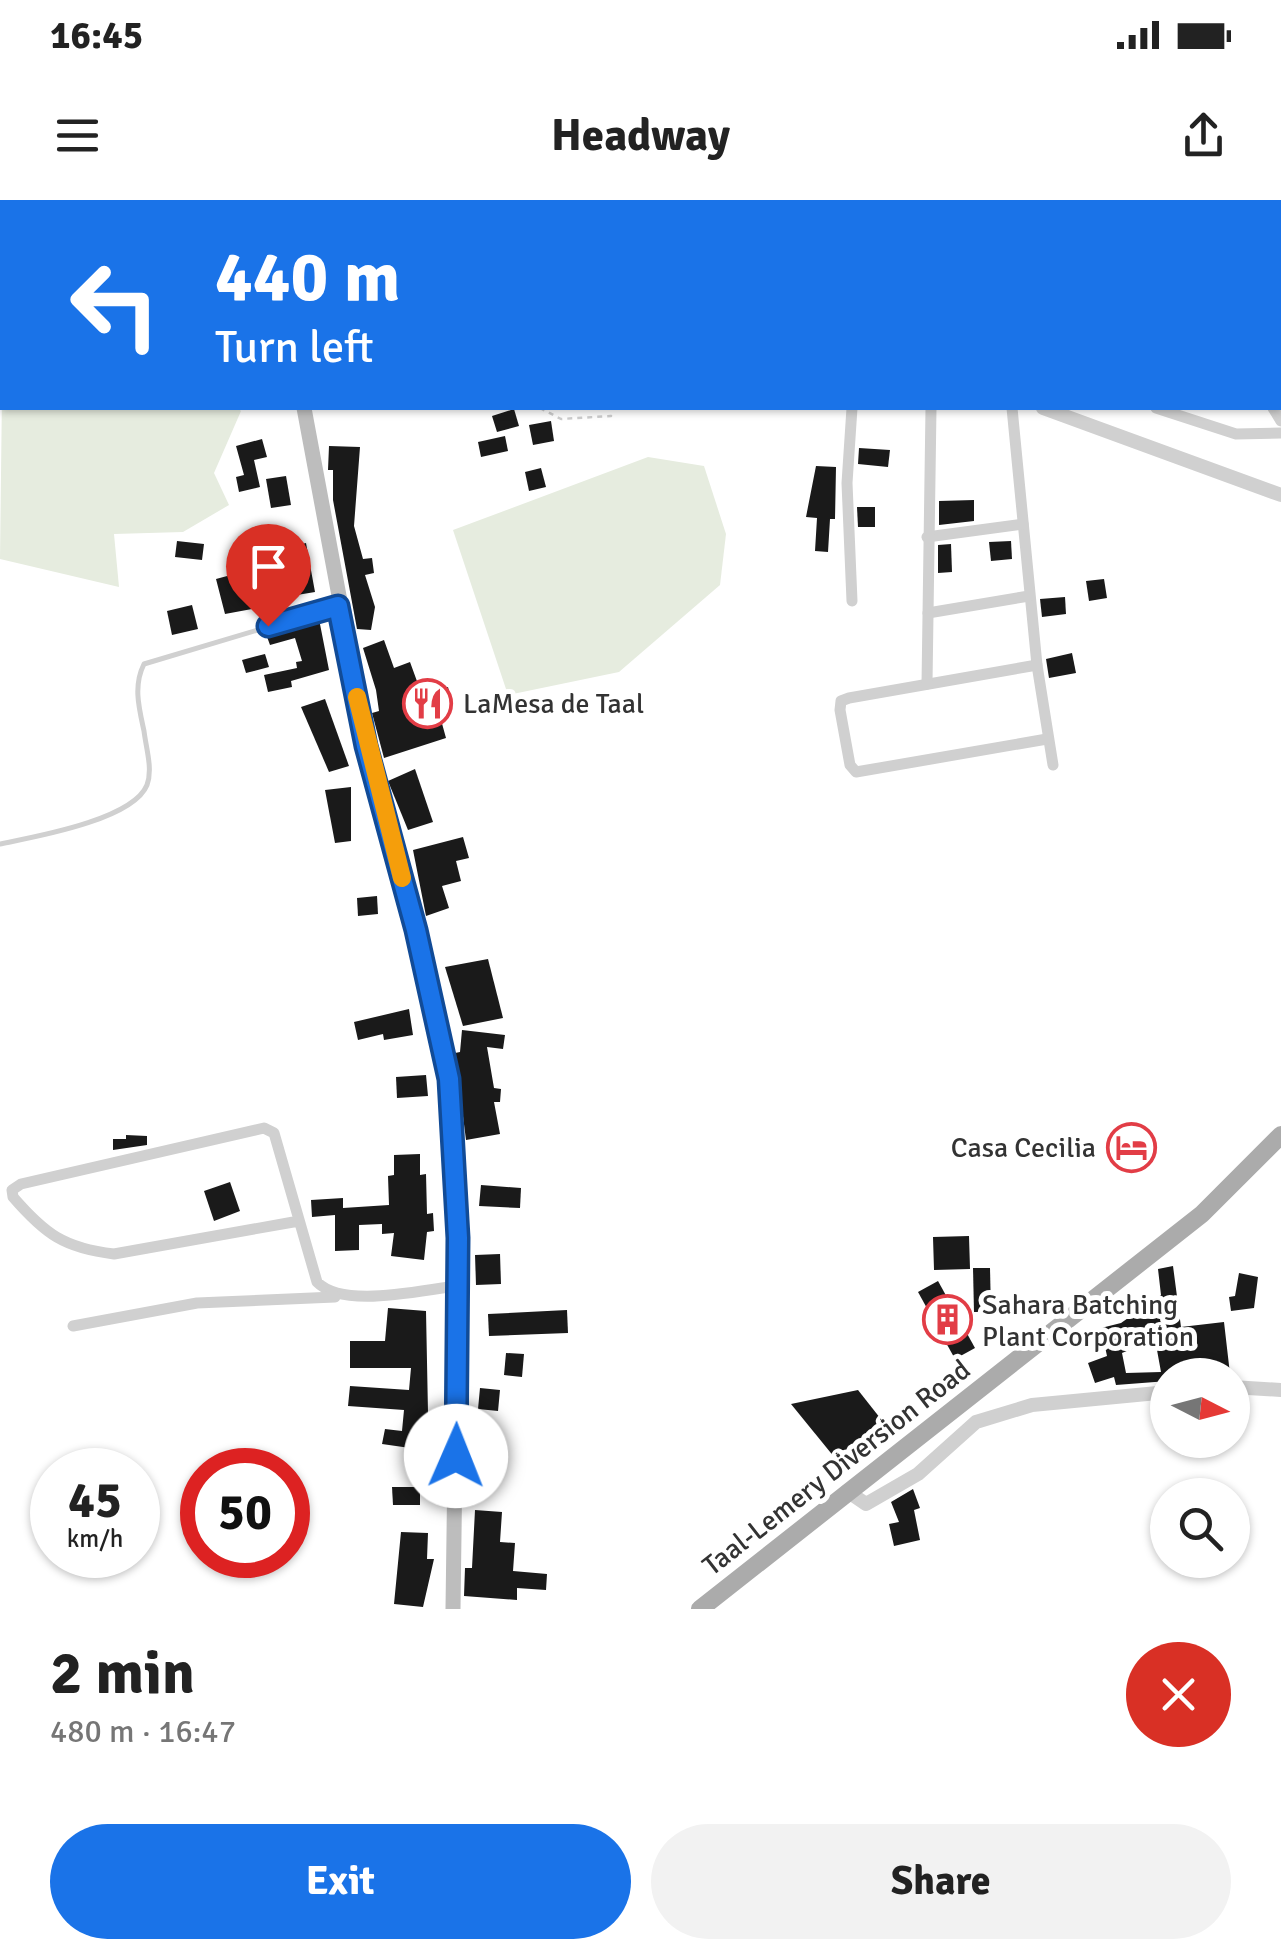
<!DOCTYPE html>
<html lang="en">
<head>
<meta charset="utf-8">
<style>
	:root { --surface:#fff; --page:#f2f2f2; --text:#222; --muted:#767676; --accent:#1a73e8 }
	body { margin:0; font-family:Signika,sans-serif; background:var(--page); color:var(--text); height:100vh; display:flex; flex-direction:column; font-size:38px; white-space:nowrap }
	* { box-sizing:border-box; margin:0 }
	p { font-size:32px; color:var(--muted) }
	.icon { flex:none; width:55px; height:55px; fill:none; stroke:currentColor; stroke-width:2; stroke-linecap:round; stroke-linejoin:round }
	.map { position:relative; height:1409px; overflow:hidden }
	.drawer { display:flex; flex-direction:column; background:var(--surface); flex:1 }
	.drawer>* { flex:none }
	.guide { position:absolute; left:0px; top:0px; width:1282px; height:210px; box-shadow:0 2px 8px #0004; background:#1a73e8; color:#fff; overflow:hidden }
	.needle { width:65px; rotate:96deg }
	.tools { position:absolute; left:1150px; top:1158px; display:grid; gap:20px }
	.tools a { display:grid; place-items:center; width:100px; height:100px; border-radius:50%; background:var(--surface); box-shadow:0 2px 8px #0004; font-size:50px }
	.speed { position:absolute; left:30px; top:1248px; display:flex; gap:20px; font-size:50px; font-weight:700; text-align:center }
	.speed>* { display:grid; place-content:center; width:130px; height:130px; border-radius:50%; background:var(--surface); box-shadow:0 2px 8px #0004; line-height:1 }
	.speed small { font-size:25px; font-weight:400 }
	.speed .limit { border:15px solid #d22; background:#fff; color:#111 }
	.pin { position:absolute; display:grid; place-items:center; width:85px; height:85px; color:#fff; margin:-102px -42px; border-radius:50% 50% 50% 0; rotate:-45deg; box-shadow:0 0 10px #0007 }
	.pin .icon { rotate:45deg }
	.me { position:absolute; width:110px; margin:-55px; rotate:1deg; stroke-linejoin:round; filter:drop-shadow(0 0 8px #0008) }
	.turn { display:flex; align-items:center; gap:35px; height:210px; padding:0 50px; font-size:45px }
	.turn .icon { width:130px; height:130px; stroke-width:2.5 }
	.turn b { display:block; font-size:70px; line-height:85px }
	.round { display:grid; place-items:center; flex:none; width:105px; height:105px; border-radius:52px; background:var(--page) }
	.headline { display:flex; align-items:center; justify-content:space-between; height:170px; padding:0 50px }
	h1 { font-size:60px; font-weight:700; line-height:75px }
	.cta { display:flex; gap:20px; margin-top:auto; padding:20px 50px }
	.cta a { flex:1; height:115px; border-radius:60px; background:var(--accent); color:#fff; font-size:40px; font-weight:700; line-height:115px; text-align:center }
	.cta a+a { background:var(--page); color:var(--text) }
	.status { display:flex; justify-content:space-between; align-items:center; height:70px; padding:0 50px; background:var(--surface); direction:ltr }
	.status svg { height:28px; fill:currentColor }
	header { display:flex; justify-content:space-between; align-items:center; height:130px; padding:0 50px; background:var(--surface); font-size:45px; font-weight:700 }
	.map>svg:first-child { display:block }
	.green { fill:#e6ecdf }
	.building { fill:#1a1a1a; fill-rule:evenodd }
	.lines { fill:none; stroke-linecap:round; stroke-linejoin:round }
	.path { stroke:#cdcdcd; stroke-width:2.5; stroke-dasharray:5 5; stroke-linecap:butt }
	.service { stroke:#d0d0d0; stroke-width:5 }
	.minor { stroke:#d0d0d0; stroke-width:11 }
	.tertiary { stroke:#d0d0d0; stroke-width:14 }
	.secondary { stroke:#bdbdbd; stroke-width:15 }
	.primary { stroke:#ababab; stroke-width:18 }
	.route-casing { stroke:#114b97; stroke-width:25 }
	.route { stroke:#1a73e8; stroke-width:18 }
	.slow { stroke:#f59e0b; stroke-width:18 }
	.labels { text-anchor:middle; stroke-width:10; stroke-linejoin:round; paint-order:stroke }
	.poi-label { font-size:28px; fill:#333; stroke:#fff; text-anchor:start }
	.street-label { font-size:28px; fill:#333; stroke:#fff }
</style>
</head>
<body>
<div class="status"><b>16:45</b><svg viewBox="0 0 49 12"><path d="M0 12V9h3v3zM5 12V6h3v6zM10 12V3h3v9zM15 12V0h3v12zM26 1h20v11H26zM47 4h2v5h-2z"/></svg></div>
<header><svg class="icon" aria-label="menu" viewBox="0 0 24 24"><path d="M4 6h16M4 12h16M4 18h16"/></svg>Headway<svg class="icon" aria-label="share" viewBox="0 0 24 24"><path d="M12 15V3M7 8l5-5 5 5M5 13v7h14v-7"/></svg></header>
<div class="map">
<svg width="1281" height="1409" viewBox="0 0 1281 1409">
	<rect width="100%" height="100%" fill="#fff"/>
	<!-- green -->
	<g class="green">
		<path d="M2,192V208H238L241,211L214,273L229,305L183,332L114,334L119,387L0,359Z"/>
		<path d="M648,257L704,266L726,334L720,385L619,472L508,495L453,330Z"/>
	</g>
	<!-- building -->
	<g class="building">
		<path d="M514,209L519,226L497,232L492,216Z"/>
		<path d="M551,221L554,241L533,245L529,225Z"/>
		<path d="M505,236L508,251L481,257L478,242Z"/>
		<path d="M262,239L267,257L254,260L260,287L239,292L236,277L244,275L236,246Z"/>
		<path d="M329,246L360,247L354,326L363,359L372,358L374,373L365,375L375,407L371,430L357,429L333,300V270H328Z"/>
		<path d="M859,248L890,250L888,267L858,264Z"/>
		<path d="M816,266L836,267L835,319H830L828,352L815,351L817,318L806,317Z"/>
		<path d="M541,268L546,287L529,291L525,272Z"/>
		<path d="M286,276L291,305L271,308L266,279Z"/>
		<path d="M974,300V321L939,325V301Z"/>
		<path d="M857,307H875V327H858Z"/>
		<path d="M177,341L204,344L202,360L175,357Z"/>
		<path d="M1011,341L1012,359L991,361L989,342Z"/>
		<path d="M306,343L315,392L261,401L263,407L225,414L216,379L261,367L230,363Z"/>
		<path d="M951,344L952,372L938,373V345Z"/>
		<path d="M1104,379L1107,398L1089,401L1086,381Z"/>
		<path d="M1065,397L1066,414L1042,417L1040,399Z"/>
		<path d="M192,405L198,429L172,435L167,411Z"/>
		<path d="M319,419L329,470L291,481L292,487L268,492L264,475L297,468L296,462L302,461L295,438L270,445L266,434Z"/>
		<path d="M384,440L394,468L410,462L422,495L448,487L452,505L438,509L446,538L384,558L372,513L379,511L376,490L363,448Z"/>
		<path d="M1072,453L1076,473L1049,478L1046,459Z"/>
		<path d="M265,454L269,467L246,473L242,460Z"/>
		<path d="M325,499L349,566L329,572L301,507Z"/>
		<path d="M415,569L433,622L408,630L388,581Z"/>
		<path d="M351,587V641L335,643L325,590Z"/>
		<path d="M463,637L469,658L456,661L461,681L442,686L449,708L426,716L413,650Z"/>
		<path d="M377,696L378,714L358,716L357,698Z"/>
		<path d="M488,759L503,818L463,826L445,767Z"/>
		<path d="M409,809L413,835L384,840L383,834L358,840L354,822Z"/>
		<path d="M462,830L505,835L503,849L487,847L494,888L501,889L500,902H494L500,934L466,940L455,853L460,852Z"/>
		<path d="M426,875L428,896L397,898L396,877Z"/>
		<path d="M126,935L147,936V945L113,950V939H126Z"/>
		<path d="M420,954V975L426,974L427,1014L433,1013L434,1031L427,1032L424,1060L391,1056L394,1033L382,1034V1024L359,1025V1050L335,1051V1015L312,1017L311,1000L343,998V1008L389,1005L388,976L394,975V955Z"/>
		<path d="M230,982L240,1011L214,1021L204,991Z"/>
		<path d="M481,985L521,988L520,1008L479,1006Z"/>
		<path d="M969,1036L970,1069L934,1070L933,1037Z"/>
		<path d="M500,1054L501,1084L476,1085L475,1055Z"/>
		<path d="M1173,1066L1181,1127L1224,1122L1230,1174L1202,1175L1201,1170L1168,1175V1181L1116,1185L1114,1177L1095,1183L1088,1163L1107,1156L1101,1128L1121,1123L1161,1095L1158,1069ZM1155,1139L1161,1172L1126,1173L1122,1153Z"/>
		<path d="M973,1068H990L991,1112H974Z"/>
		<path d="M1239,1073L1258,1077L1254,1108L1231,1111L1229,1097L1235,1096Z"/>
		<path d="M938,1081L975,1148L955,1159L918,1092Z"/>
		<path d="M388,1108L426,1111L428,1213L435,1214L431,1251L382,1244L385,1229L402,1231L404,1210L348,1206L350,1186L409,1190L411,1168H350V1141H385Z"/>
		<path d="M567,1110L568,1133L489,1136L488,1114Z"/>
		<path d="M506,1153L524,1154L522,1177L504,1175Z"/>
		<path d="M480,1188L500,1190L498,1211L478,1209Z"/>
		<path d="M858,1190L884,1223L839,1263L791,1204Z"/>
		<path d="M392,1287H420V1305H393Z"/>
		<path d="M913,1289L920,1308L914,1310L920,1340L894,1346L889,1324L899,1322L891,1302Z"/>
		<path d="M475,1310L502,1312L500,1342L515,1343L513,1371L547,1374L546,1390L517,1388V1400L464,1396L465,1368H472Z"/>
		<path d="M401,1332L428,1333L427,1359H434L423,1407L394,1404Z"/>
	</g>
	<g class="lines">
		<!-- path -->
		<path class="path" d="M540,208L561,219L611,216L610,208"/>
		<!-- service -->
		<g class="service">
			<path d="M734,0V2"/>
			<path d="M0,644C34,637 133,620 147,585C153,569 146,548 144,531C139,508 133,486 144,464L338,406"/>
		</g>
		<!-- minor -->
		<g class="minor">
			<path d="M670,0L671,2"/>
			<path d="M1160,0L1161,2"/>
			<path d="M1209,0L1210,2"/>
			<path d="M852,208L847,283L852,401"/>
			<path d="M1012,208L1037,465L1053,565"/>
			<path d="M1156,208L1236,234L1281,233"/>
			<path d="M1273,208L1281,221"/>
			<path d="M927,337L1023,324"/>
			<path d="M928,413L1029,396"/>
			<path d="M1037,465L849,498L841,501L840,510L850,565L856,572L1047,539"/>
			<path d="M927,484L931,208"/>
			<path d="M299,1021L114,1054C64,1048 45,1034 13,997L12,990L21,984L264,928L274,933L317,1082C343,1109 420,1090 457,1086"/>
			<path d="M73,1126L197,1103L335,1097"/>
		</g>
		<!-- tertiary -->
		<g class="tertiary">
			<path d="M479,0L481,2"/>
			<path d="M1043,208L1281,295"/>
			<path d="M1232,1187L1281,1190"/>
			<path d="M847,1291L866,1304L918,1274L976,1222L1032,1205L1168,1192"/>
		</g>
		<!-- secondary -->
		<g class="secondary">
			<path d="M271,0V2"/>
			<path d="M304,208L367,546L416,730L449,879L458,1039L453,1409"/>
		</g>
		<!-- primary -->
		<path class="primary" d="M700,1409L1202,1014L1281,935"/>
	</g>
	<g class="lines">
		<defs>
			<path id="route" d="M268,426L338,406L366,546L416,730L449,879L458,1038L456,1256"/>
		</defs>
		<!-- route casing -->
		<use href="#route" class="route-casing"/>
		<!-- route -->
		<use href="#route" class="route"/>
		<!-- slow -->
		<path class="slow" d="M357,497L402,678"/>
	</g>
	<!-- icons -->
	<defs>
		<symbol id="restaurant-ring" viewBox="-11 -11 22 22"><circle r="9.5" fill="#fff" stroke="#e23d46" stroke-width="1.5"/><path d="M-5-6h1v4h1v-4h1v4h1v-4h1v5L-1.5 .5V6h-2V.5L-5-1ZM5-6V6H3V1.5H1.5Q1.5-4 5-6Z" fill="#e23d46"/></symbol>
		<symbol id="hotel-ring" viewBox="-11 -11 22 22"><circle r="9.5" fill="#fff" stroke="#e23d46" stroke-width="1.5"/><path d="M-6-4.5h1.5V1H6V5H4.5V3h-9V5H-6ZM-4 0a1.8 1.8 0 1 1 3.6 0ZM.5 0V-2.5h3Q6-2.5 6 0Z" fill="#e23d46"/></symbol>
		<symbol id="building-ring" viewBox="-11 -11 22 22"><circle r="9.5" fill="#fff" stroke="#e23d46" stroke-width="1.5"/><path d="M-4-6H4V6H1V3H-1V6H-4ZM-2.5-4.3h1.7v1.8h-1.7ZM.8-4.3h1.7v1.8H.8ZM-2.5-1h1.7V.8h-1.7ZM.8-1h1.7V.8H.8Z" fill="#e23d46"/></symbol>
	</defs>
	<g fill-rule="evenodd">
		<use href="#restaurant-ring" x="400" y="476" width="55" height="55"/>
		<use href="#hotel-ring" x="1104" y="920" width="55" height="55"/>
		<use href="#building-ring" x="920" y="1092" width="55" height="55"/>
	</g>
	<g class="labels">
		<!-- poi labels -->
		<g class="poi-label">
			<text x="463" y="513">LaMesa de Taal</text>
			<text x="1096" y="957" text-anchor="end">Casa Cecilia</text>
			<text x="982" y="1114">Sahara Batching<tspan x="982" dy="32">Plant Corporation</tspan></text>
		</g>
		<!-- street labels -->
		<g class="street-label">
			<text transform="translate(836 1267) rotate(-38)" y="10">Taal-Lemery Diversion Road</text>
		</g>
	</g>
</svg>
<div class="tools">
<a><svg class="needle" viewBox="-14 -14 28 28"><path d="M0-13l5 13h-10z" fill="#e53935"/><path d="M0 13l5-13h-10z" fill="#767676"/></svg></a>
<a><svg class="icon" aria-label="search" viewBox="0 0 24 24"><circle cx="10" cy="10" r="6"/><path d="M15 15l6 6"/></svg></a>
</div>
<div class="speed"><div>45<small>km/h</small></div><div class="limit">50</div></div>
<div class="pin" style="left:268px;top:426px;background:#d93025"><svg class="icon" aria-label="arrive" viewBox="0 0 24 24"><path d="M6 21V4h12l-3 4 3 4H6"/></svg></div>
<svg class="me" style="left:456px;top:1256px" viewBox="-20 -20 40 40"><circle r="19" fill="#fff"/><path d="M0-13L10 11 0 6-10 11z" fill="#1a73e8"/></svg>
<div class="guide">
<div class="turn"><svg class="icon" aria-label="left" viewBox="0 0 24 24"><path d="M17 20v-9H6M10 6l-5 5 5 5"/></svg><div><b>440 m</b>Turn left</div></div>
</div>
</div>
<section class="drawer">
<div class="headline"><div><h1>2 min</h1><p>480 m · 16:47</p></div><a class="round" style="background:#d93025;color:#fff"><svg class="icon" aria-label="close" viewBox="0 0 24 24"><path d="M6 6l12 12M18 6L6 18"/></svg></a></div>
<div class="cta"><a>Exit</a><a>Share</a></div>
</section>
</body>
</html>
